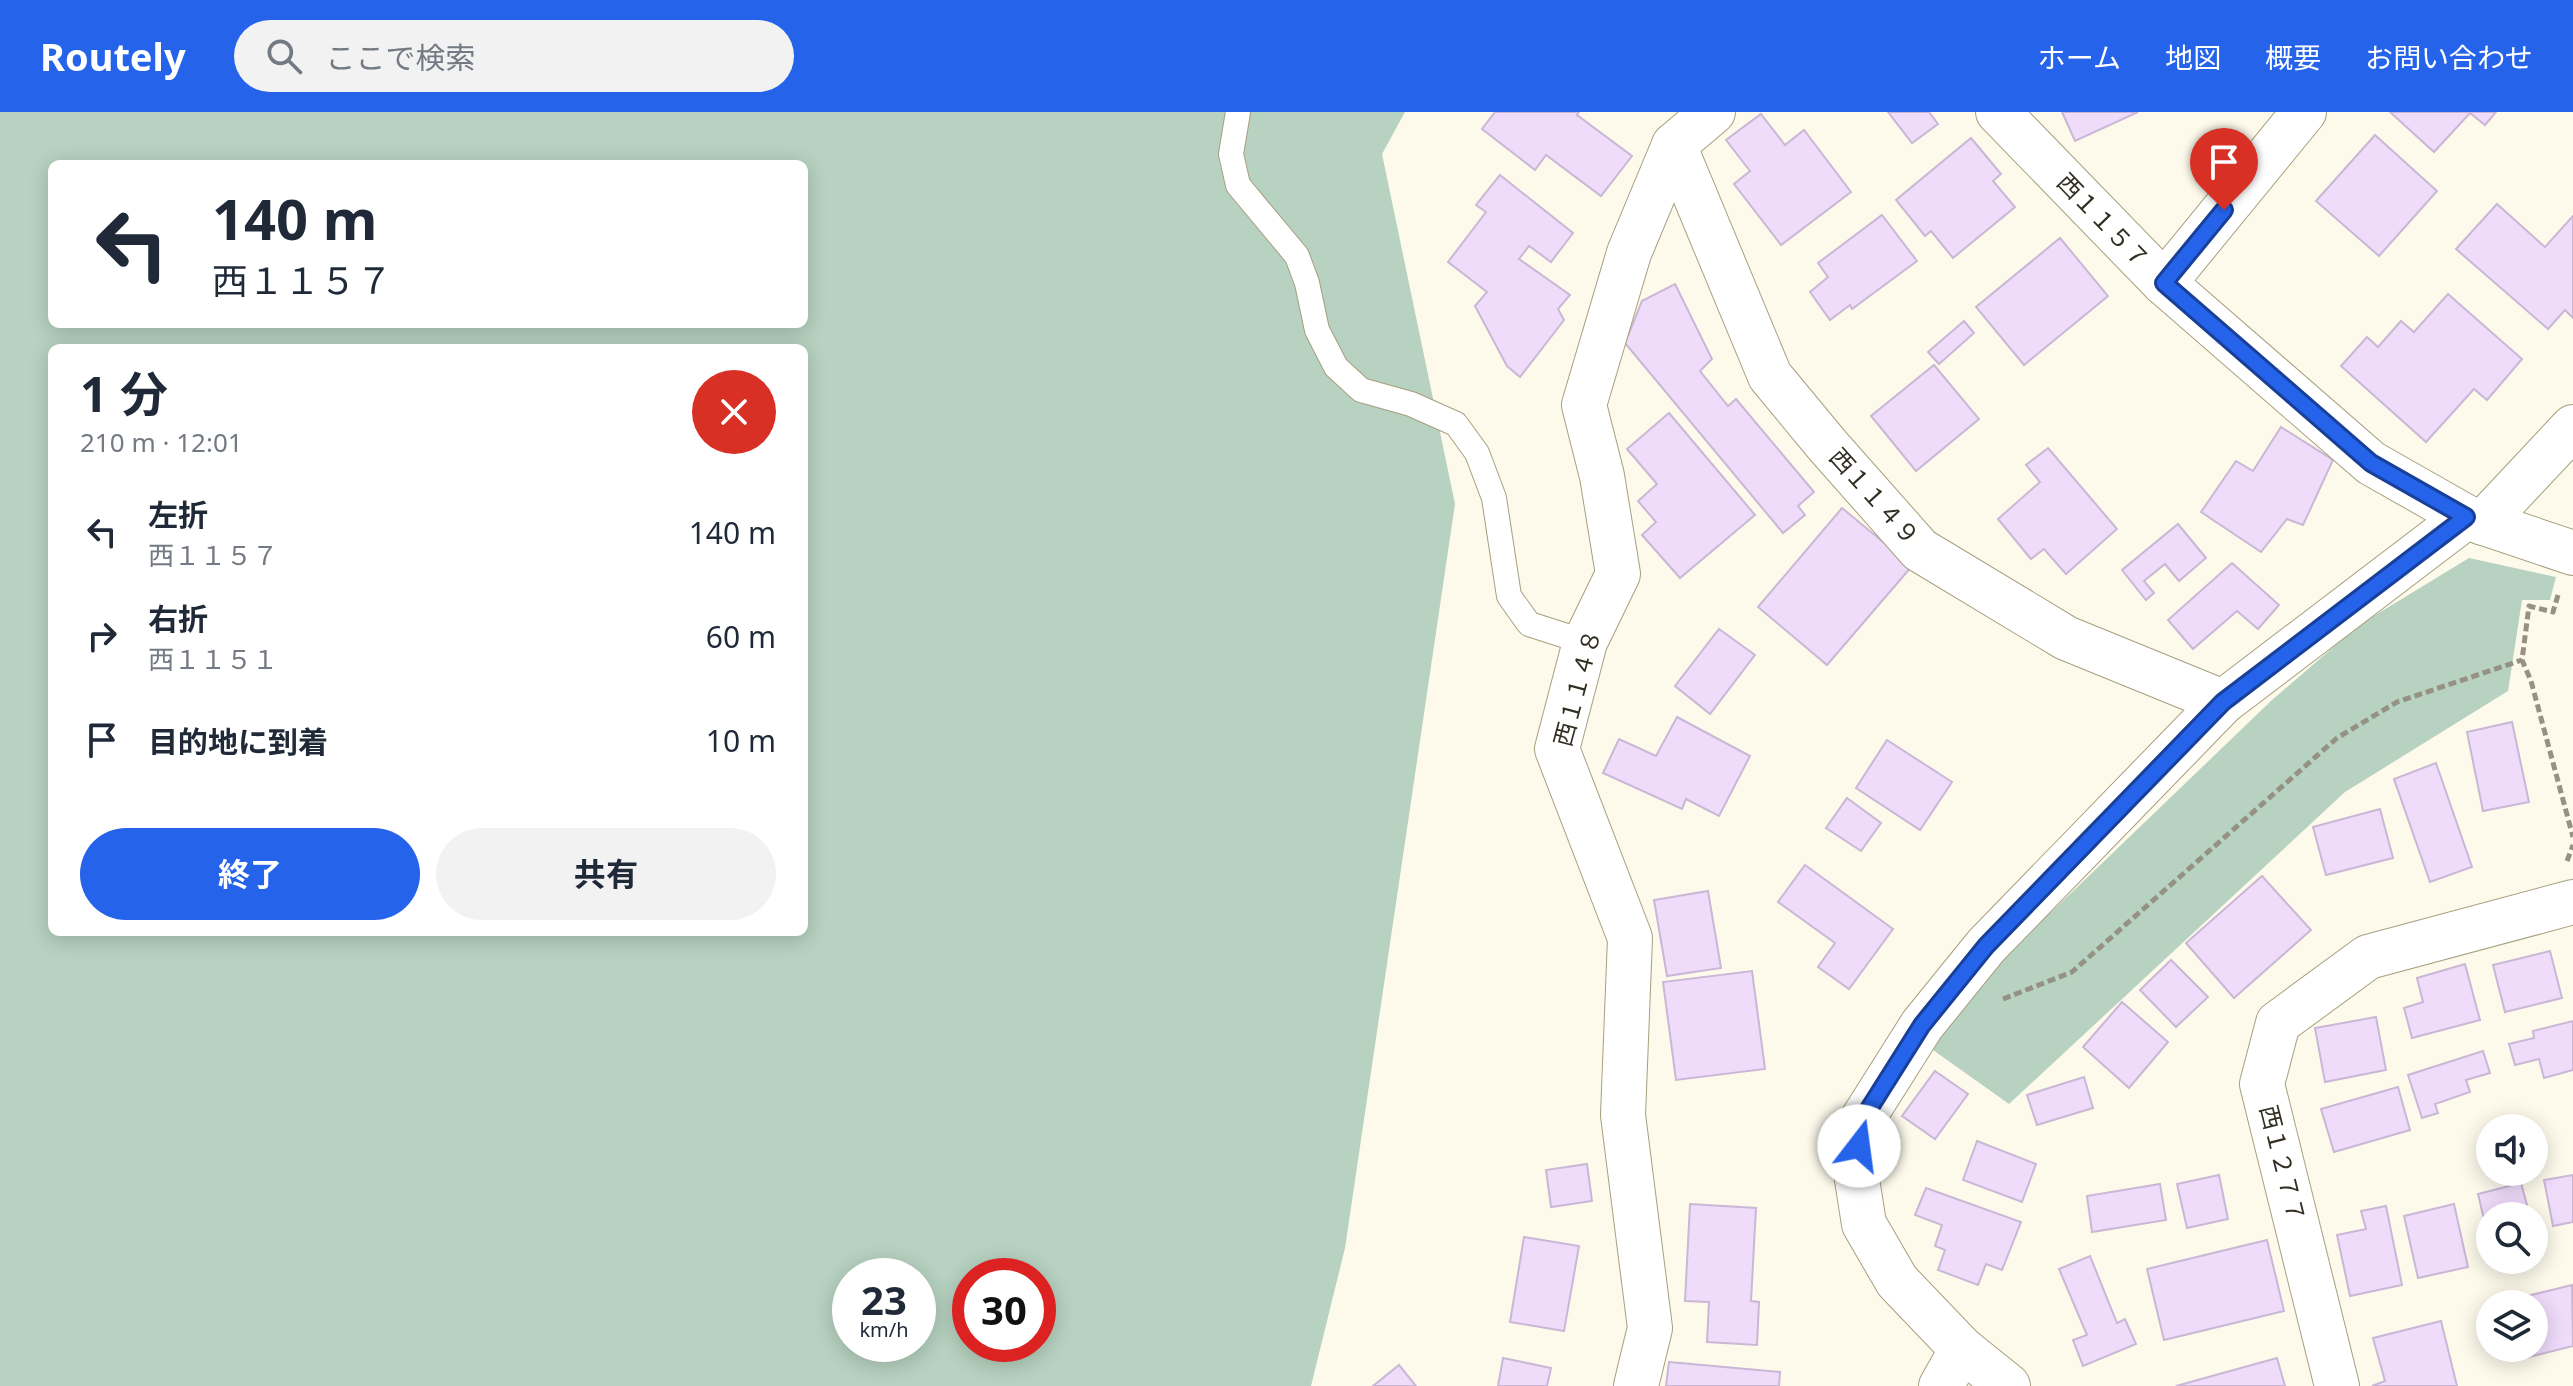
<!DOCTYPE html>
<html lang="ja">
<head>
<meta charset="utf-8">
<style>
	:root { --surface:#fff; --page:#f2f2f3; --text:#1f2937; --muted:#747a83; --accent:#2563eb }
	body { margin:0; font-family:"Noto Sans","Noto Sans JP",sans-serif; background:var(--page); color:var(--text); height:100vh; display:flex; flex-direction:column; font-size:30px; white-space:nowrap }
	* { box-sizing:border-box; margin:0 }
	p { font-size:26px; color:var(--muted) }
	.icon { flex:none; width:44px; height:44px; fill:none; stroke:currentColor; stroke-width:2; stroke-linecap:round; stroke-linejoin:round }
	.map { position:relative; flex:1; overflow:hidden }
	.details { position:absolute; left:48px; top:232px; width:760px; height:592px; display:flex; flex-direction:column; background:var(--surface); border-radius:12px; box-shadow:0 4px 20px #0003 }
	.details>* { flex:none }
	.guide { position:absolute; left:48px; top:48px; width:760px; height:168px; border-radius:12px; box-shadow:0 4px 20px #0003; background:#fff; color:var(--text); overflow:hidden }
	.tools { position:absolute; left:2476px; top:1002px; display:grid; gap:16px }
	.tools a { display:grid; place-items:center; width:72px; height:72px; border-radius:50%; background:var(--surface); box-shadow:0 4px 20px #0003; font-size:40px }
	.speed { position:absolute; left:832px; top:1146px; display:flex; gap:16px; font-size:40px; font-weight:700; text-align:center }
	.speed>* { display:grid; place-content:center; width:104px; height:104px; border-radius:50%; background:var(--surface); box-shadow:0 4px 20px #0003; line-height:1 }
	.speed small { font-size:20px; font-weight:400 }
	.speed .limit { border:12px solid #d22; background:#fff; color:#111 }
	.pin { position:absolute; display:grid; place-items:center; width:68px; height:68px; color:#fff; margin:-82px -34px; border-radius:50% 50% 50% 0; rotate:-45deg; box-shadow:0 0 8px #0007 }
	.pin .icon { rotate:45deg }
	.me { position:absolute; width:88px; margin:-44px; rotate:15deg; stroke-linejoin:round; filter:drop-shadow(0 0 6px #0008) }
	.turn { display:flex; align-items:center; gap:28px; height:168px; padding:0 32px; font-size:36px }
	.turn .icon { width:104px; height:104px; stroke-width:2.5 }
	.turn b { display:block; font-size:56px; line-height:68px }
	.round { display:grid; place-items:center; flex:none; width:84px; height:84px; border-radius:42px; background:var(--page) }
	.headline { display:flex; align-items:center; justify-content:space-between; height:136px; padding:0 32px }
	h1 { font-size:48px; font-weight:700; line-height:60px }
	.action { display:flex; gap:16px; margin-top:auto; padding:16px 32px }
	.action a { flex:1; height:92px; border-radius:48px; background:var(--accent); color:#fff; font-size:32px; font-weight:700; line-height:92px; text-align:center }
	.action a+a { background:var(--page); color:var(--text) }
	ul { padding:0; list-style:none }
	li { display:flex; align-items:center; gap:24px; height:104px; padding:0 32px }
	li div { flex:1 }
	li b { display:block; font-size:30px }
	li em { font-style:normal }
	header { display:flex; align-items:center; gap:48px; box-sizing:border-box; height:112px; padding:0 40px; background:var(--accent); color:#fff }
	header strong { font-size:38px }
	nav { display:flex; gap:44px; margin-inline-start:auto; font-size:28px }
	.search { width:560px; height:72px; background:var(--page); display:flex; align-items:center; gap:20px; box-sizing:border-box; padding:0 28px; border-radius:44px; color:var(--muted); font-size:30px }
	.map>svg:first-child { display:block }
	.green { fill:#b7d2c0; fill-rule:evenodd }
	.building { fill:#efdcfb; stroke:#cab7d5; stroke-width:2 }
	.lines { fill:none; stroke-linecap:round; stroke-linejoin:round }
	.service-casing { stroke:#a79f7f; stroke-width:26 }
	.minor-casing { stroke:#a79f7f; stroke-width:46 }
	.path { stroke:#959284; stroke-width:5; stroke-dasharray:8 4; stroke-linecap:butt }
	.service { stroke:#fff; stroke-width:24 }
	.minor { stroke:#fff; stroke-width:44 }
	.route-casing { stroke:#184099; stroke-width:20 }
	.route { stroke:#2563eb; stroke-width:14 }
	.labels { text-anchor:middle; stroke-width:8; stroke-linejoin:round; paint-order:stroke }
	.street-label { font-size:24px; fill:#322f22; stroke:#fff }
</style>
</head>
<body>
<header>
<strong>Routely</strong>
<div class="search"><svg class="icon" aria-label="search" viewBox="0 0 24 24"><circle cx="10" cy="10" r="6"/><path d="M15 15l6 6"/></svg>ここで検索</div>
<nav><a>ホーム</a><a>地図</a><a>概要</a><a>お問い合わせ</a></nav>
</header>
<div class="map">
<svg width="2573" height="1274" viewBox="0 0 2573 1274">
	<rect width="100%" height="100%" fill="#fdfaec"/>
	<!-- green -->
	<g class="green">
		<path d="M0,0H1405L1382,42L1455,392L1345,1136L1311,1274H0ZM52,52H804V212H52ZM52,236H804V820H52ZM850,1164H918V1232H850ZM970,1164H1038V1232H970Z"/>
		<path d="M2469,446L2556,465L2550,488H2522L2508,579L2345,680L2009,992L1933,938L1967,881L2272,588L2359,513Z"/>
	</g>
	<!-- building -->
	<g class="building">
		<path d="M1495,0H1579L1577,3L1632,44L1601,84L1546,43L1535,58L1482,17Z"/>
		<path d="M1888,0H1929L1938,12L1912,31Z"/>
		<path d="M2062,0H2138L2075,29Z"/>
		<path d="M2390,0H2496L2485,13L2470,1L2434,40Z"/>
		<path d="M1761,2L1785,33L1804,18L1851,80L1781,133L1734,72L1750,59L1726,28Z"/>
		<path d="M2375,23L2437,79L2379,144L2316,89Z"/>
		<path d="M1971,26L2001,62L1993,69L2015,95L1953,146L1931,119L1925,124L1896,88Z"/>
		<path d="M1500,63L1573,121L1551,150L1529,134L1519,147L1570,183L1558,197L1564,208L1520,265L1507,254L1475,194L1487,180L1448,150L1486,100L1476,93Z"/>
		<path d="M2497,92L2545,135L2573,104V206L2565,198L2548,217L2456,137Z"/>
		<path d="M1882,103L1917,149L1852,197L1850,193L1830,208L1810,180L1828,165L1818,151Z"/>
		<path d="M2060,126L2108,184L2024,253L1976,195Z"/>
		<path d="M1675,172L1712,247L1700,259L1728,294L1736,287L1814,380L1798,394L1805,403L1783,421L1625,231L1642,189Z"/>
		<path d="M2448,182L2522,247L2487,288L2474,277L2426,330L2341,254L2367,225L2378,235L2401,209L2414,220Z"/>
		<path d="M1964,209L1974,221L1939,252L1928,240Z"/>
		<path d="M1934,253L1979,307L1916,359L1871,304Z"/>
		<path d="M1669,301L1755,403L1680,466L1642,423L1656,410L1638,389L1657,372L1627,337Z"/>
		<path d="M2281,315L2333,348L2303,413L2287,407L2261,440L2201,400L2236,349L2253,359Z"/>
		<path d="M2048,336L2117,417L2066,462L2044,437L2031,447L1998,407L2040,370L2026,353Z"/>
		<path d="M1842,396L1912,454L1827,553L1758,495Z"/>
		<path d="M2178,412L2206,446L2179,469L2165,452L2144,469L2154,481L2146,488L2122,458Z"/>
		<path d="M2232,451L2279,493L2258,517L2237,499L2193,537L2168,508Z"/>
		<path d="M1719,517L1755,543L1710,602L1675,574Z"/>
		<path d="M1677,605L1750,644L1719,704L1686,687L1682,697L1603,661L1619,627L1656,644Z"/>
		<path d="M2512,610L2529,690L2483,699L2467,620Z"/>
		<path d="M1887,628L1952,670L1920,718L1856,676Z"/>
		<path d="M2436,651L2472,755L2430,770L2394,667Z"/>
		<path d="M1847,686L1881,711L1861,739L1826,716Z"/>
		<path d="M2380,697L2393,746L2326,763L2313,715Z"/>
		<path d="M1805,753L1893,817L1849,877L1818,855L1835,831L1778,790Z"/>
		<path d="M2262,764L2311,818L2234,886L2186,831Z"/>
		<path d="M1708,779L1721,856L1667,864L1654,788Z"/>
		<path d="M2550,839L2562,886L2505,900L2493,853Z"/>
		<path d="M2171,848L2208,885L2176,915L2140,878Z"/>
		<path d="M2465,852L2480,908L2412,926L2404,896L2423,890L2417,866Z"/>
		<path d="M1752,859L1765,957L1676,968L1663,870Z"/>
		<path d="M2122,890L2168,930L2129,976L2083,935Z"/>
		<path d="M2376,905L2386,958L2325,970L2315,916Z"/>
		<path d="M2573,909V958L2544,966L2539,947L2515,953L2509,932L2534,926L2533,919Z"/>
		<path d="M2483,939L2490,961L2466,968L2470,980L2435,992L2438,1001L2422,1006L2408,963Z"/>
		<path d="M1935,959L1968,982L1935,1027L1902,1004Z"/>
		<path d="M2084,965L2093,996L2037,1013L2027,983Z"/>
		<path d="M2398,975L2410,1018L2334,1040L2321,997Z"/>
		<path d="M1977,1029L2036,1052L2022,1090L1963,1068Z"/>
		<path d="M1587,1052L1592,1089L1551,1095L1546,1058Z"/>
		<path d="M2219,1063L2228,1107L2187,1116L2177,1072Z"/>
		<path d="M2573,1063V1110L2553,1114L2544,1068Z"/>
		<path d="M2521,1071L2530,1104H2490V1133L2478,1082Z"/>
		<path d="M2160,1072L2166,1108L2092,1120L2087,1084Z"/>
		<path d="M1926,1076L2021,1110L2002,1158L1986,1152L1978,1173L1938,1158L1945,1138L1935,1134L1942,1113L1915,1103Z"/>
		<path d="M1690,1092L1756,1096L1751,1189L1759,1190L1757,1233L1707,1230L1709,1190L1685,1189Z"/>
		<path d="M2454,1092L2468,1155L2418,1166L2404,1104Z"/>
		<path d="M2386,1094L2402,1173L2350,1184L2337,1123L2366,1117L2361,1099Z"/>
		<path d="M1524,1125L1579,1134L1564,1219L1510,1210Z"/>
		<path d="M2267,1128L2284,1199L2164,1228L2147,1157Z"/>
		<path d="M2090,1144L2117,1211L2125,1207L2136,1232L2083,1254L2073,1228L2087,1223L2059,1157Z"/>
		<path d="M2572,1173L2573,1234L2525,1246L2523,1236H2534V1192H2512L2511,1188Z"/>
		<path d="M2441,1209L2457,1274H2372L2385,1269L2373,1226Z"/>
		<path d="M1503,1246L1551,1256L1547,1274H1498Z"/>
		<path d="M2277,1246L2285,1274H2176Z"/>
		<path d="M1669,1250L1780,1260L1779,1274H1666Z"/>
		<path d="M1399,1253L1416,1274H1373Z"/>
	</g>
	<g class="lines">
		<defs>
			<path id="service" d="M1238,0L1231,42L1238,73L1297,144L1307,171L1317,218L1336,255L1361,278L1411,292L1456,312L1477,341L1494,386L1509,484L1529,512L1585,530"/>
			<g id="minor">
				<path d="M1998,0L2164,171L2371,351L2466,405L2573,441"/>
				<path d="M1674,33L1770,264L1828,334L1920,438L2066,526L2223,590"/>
				<path d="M2164,171L2304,0"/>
				<path d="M2483,411L2573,315"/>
				<path d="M1636,1274L1650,1216L1623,1003L1630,826L1557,637L1585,530L1618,462L1602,364L1584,293L1629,141L1674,33L1713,0"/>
				<path d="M1941,1274L1962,1237"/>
				<path d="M2008,1274L1962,1237L1897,1169L1864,1112L1856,1061L1862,1008L1922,913L1986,834L2223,590L2466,405"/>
				<path d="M2337,1274L2262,972L2278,911L2368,845L2573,790"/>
			</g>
		</defs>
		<!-- service casing -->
		<use href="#service" class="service-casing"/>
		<!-- minor casing -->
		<use href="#minor" class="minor-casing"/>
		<!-- path -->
		<g class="path">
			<path d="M2558,483L2553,500L2529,494L2522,548L2531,569L2573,725"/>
			<path d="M2567,749L2573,733"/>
			<path d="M2003,887L2072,860L2337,626L2397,590L2522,548"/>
		</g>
		<!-- service -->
		<use href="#service" class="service"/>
		<!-- minor -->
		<use href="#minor" class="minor"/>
	</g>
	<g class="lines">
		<defs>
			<path id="route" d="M1859,1034L1862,1008L1922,913L1986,834L2223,590L2466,405L2371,351L2164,171L2224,98"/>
		</defs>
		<!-- route casing -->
		<use href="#route" class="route-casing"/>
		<!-- route -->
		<use href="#route" class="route"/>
	</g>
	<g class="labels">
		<!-- street labels -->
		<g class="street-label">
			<text transform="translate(2103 109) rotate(46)" y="8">西１１５７</text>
			<text transform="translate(1874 385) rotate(48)" y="8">西１１４９</text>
			<text transform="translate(1578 576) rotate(-75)" y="8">西１１４８</text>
			<text transform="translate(2282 1052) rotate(76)" y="8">西１２７７</text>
		</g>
	</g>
</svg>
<div class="tools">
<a><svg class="icon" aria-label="sound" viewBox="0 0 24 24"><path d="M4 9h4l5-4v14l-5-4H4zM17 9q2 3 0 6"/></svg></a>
<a><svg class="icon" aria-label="search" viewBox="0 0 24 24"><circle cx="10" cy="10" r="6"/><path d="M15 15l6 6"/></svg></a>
<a><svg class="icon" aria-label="layers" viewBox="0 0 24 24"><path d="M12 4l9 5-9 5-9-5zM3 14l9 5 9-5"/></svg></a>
</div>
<div class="speed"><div>23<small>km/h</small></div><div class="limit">30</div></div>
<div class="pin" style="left:2224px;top:98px;background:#d93025"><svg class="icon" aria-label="arrive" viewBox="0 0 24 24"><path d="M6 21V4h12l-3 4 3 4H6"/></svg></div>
<svg class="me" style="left:1859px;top:1034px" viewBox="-20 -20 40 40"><circle r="19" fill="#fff"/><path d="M0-13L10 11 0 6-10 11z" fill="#2563eb"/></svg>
<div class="guide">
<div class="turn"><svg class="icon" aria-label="left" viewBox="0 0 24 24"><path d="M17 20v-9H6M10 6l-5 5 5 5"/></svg><div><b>140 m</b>西１１５７</div></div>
</div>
<section class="details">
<div class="headline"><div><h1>1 分</h1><p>210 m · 12:01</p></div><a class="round" style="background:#d93025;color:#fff"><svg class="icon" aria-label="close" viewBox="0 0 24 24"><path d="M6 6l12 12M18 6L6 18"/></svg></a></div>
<ul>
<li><svg class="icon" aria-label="left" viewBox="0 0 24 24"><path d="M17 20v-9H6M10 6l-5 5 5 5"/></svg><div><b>左折</b><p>西１１５７</p></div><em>140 m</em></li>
<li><svg class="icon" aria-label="right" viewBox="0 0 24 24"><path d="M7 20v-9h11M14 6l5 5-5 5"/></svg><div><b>右折</b><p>西１１５１</p></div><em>60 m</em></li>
<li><svg class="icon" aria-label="arrive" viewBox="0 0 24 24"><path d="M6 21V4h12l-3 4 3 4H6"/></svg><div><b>目的地に到着</b></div><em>10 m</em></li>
</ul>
<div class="action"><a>終了</a><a>共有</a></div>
</section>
</div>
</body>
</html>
